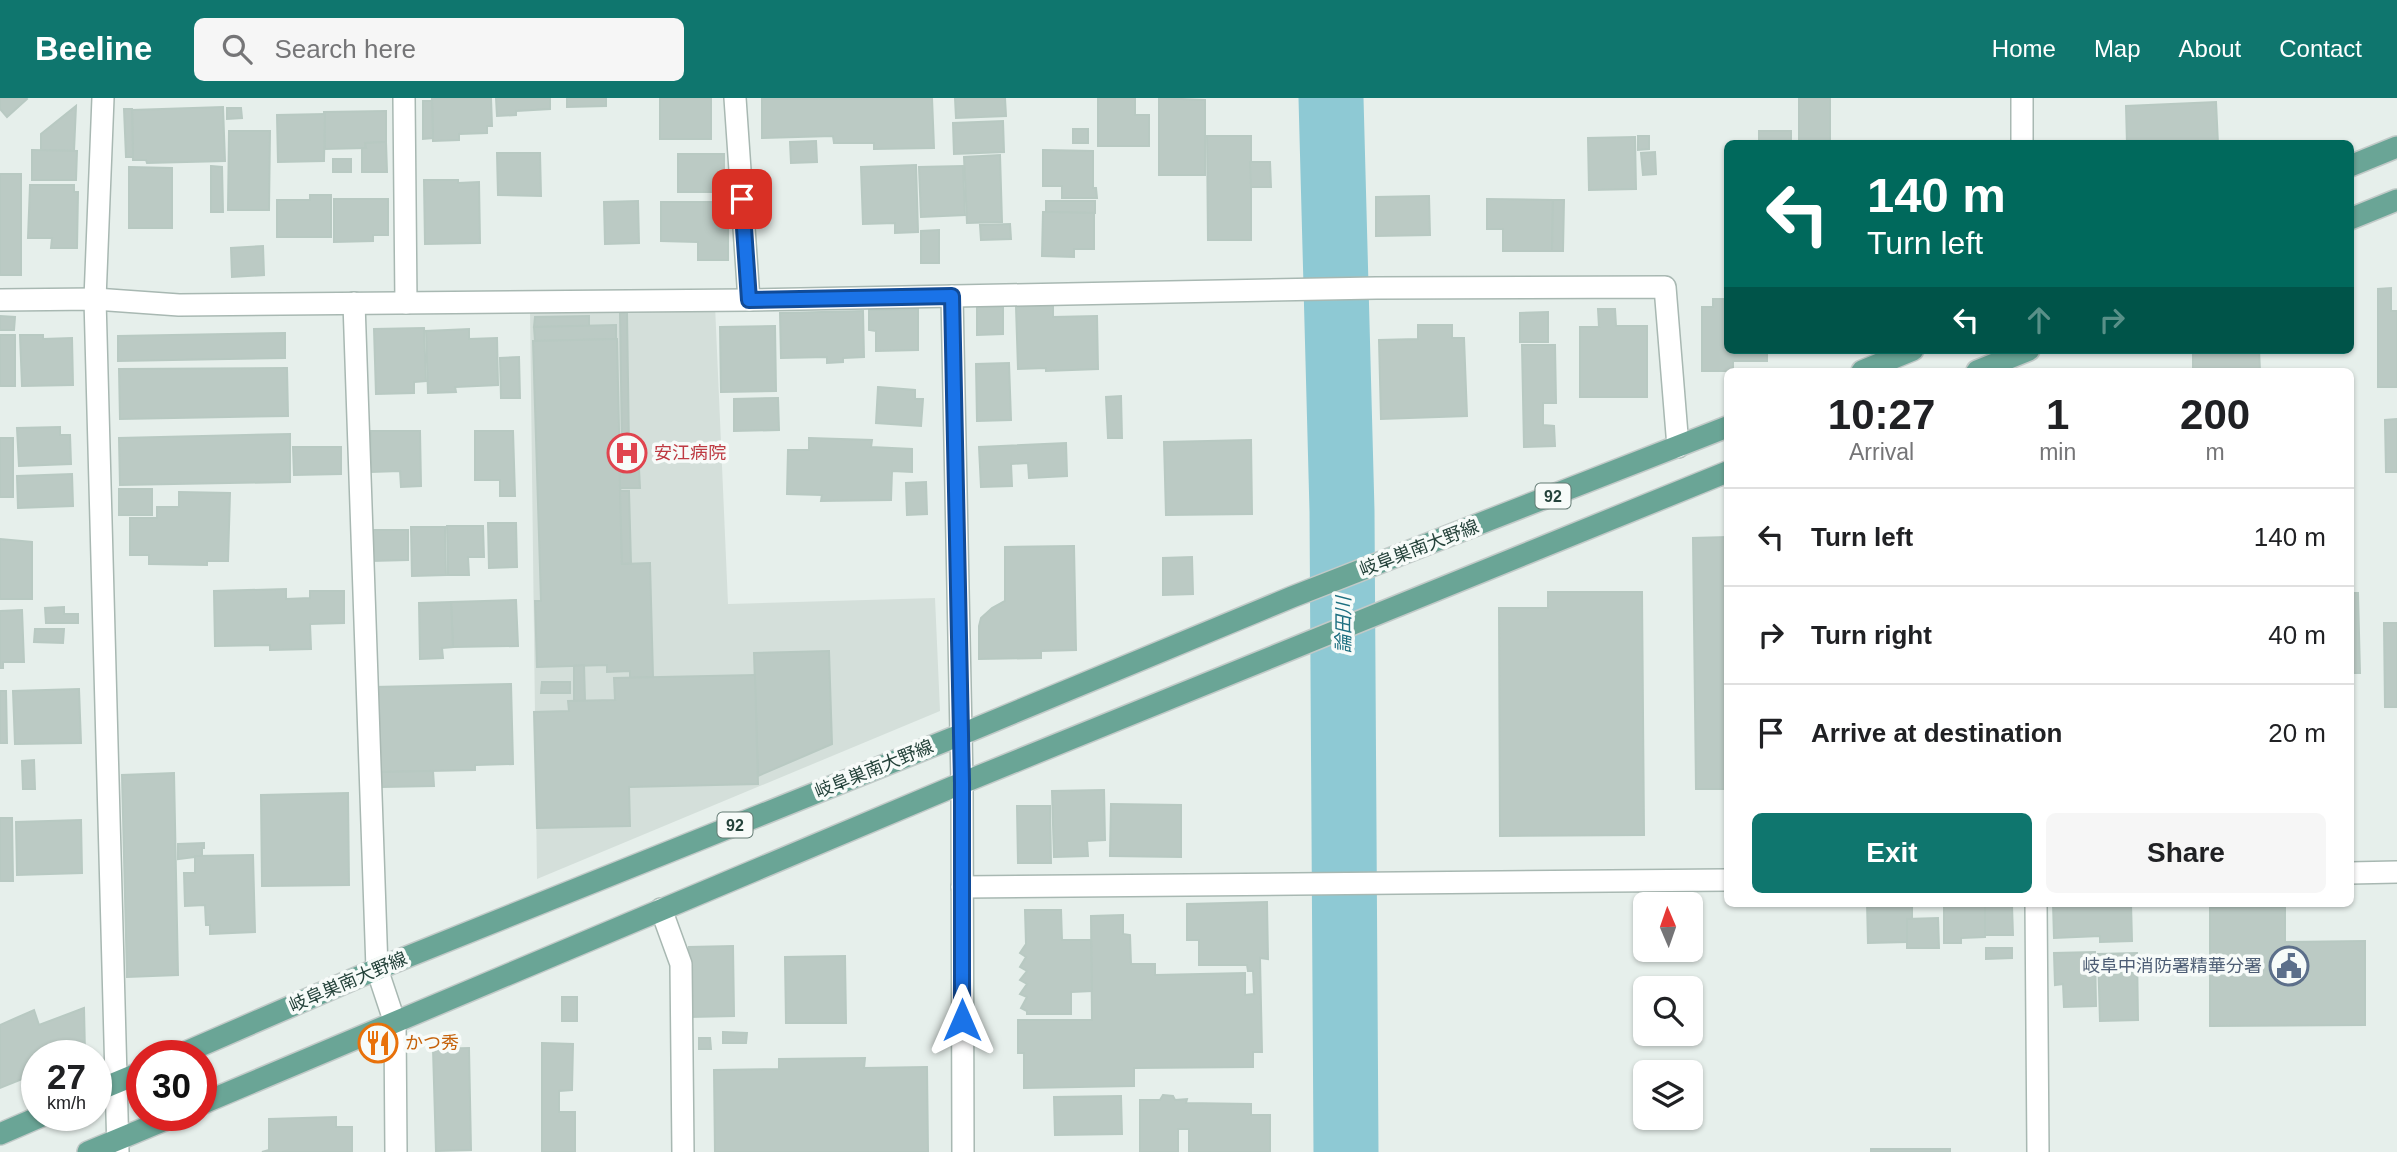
<!DOCTYPE html>
<html lang="en">
<head>
<meta charset="utf-8">
<style>
	:root { --surface:#fff; --page:#f6f6f6; --text:#202124; --muted:#757577; --line:#e0e0e0; --accent:#0f766e }
	body { margin:0; font-family:Helvetica,"Noto Sans JP",sans-serif; background:var(--page); color:var(--text); height:100vh; display:flex; flex-direction:column; font-size:26px; white-space:nowrap }
	* { box-sizing:border-box; margin:0 }
	p { font-size:23px; color:var(--muted) }
	.icon { flex:none; width:38px; height:38px; fill:none; stroke:currentColor; stroke-width:2; stroke-linecap:round; stroke-linejoin:round }
	.map { position:relative; flex:1; overflow:hidden }
	.sheet { position:absolute; left:1724px; top:270px; width:630px; height:539px; display:flex; flex-direction:column; background:var(--surface); border-radius:10px; box-shadow:0 2px 5px #0004 }
	.sheet>* { flex:none }
	.banner { position:absolute; left:1724px; top:42px; width:630px; height:214px; border-radius:10px; box-shadow:0 2px 5px #0004; background:#00695c; color:#fff; overflow:hidden }
	.needle { width:46px; rotate:358deg }
	.controls { position:absolute; left:1633px; top:794px; display:grid; gap:14px }
	.controls a { display:grid; place-items:center; width:70px; height:70px; border-radius:10px; background:var(--surface); box-shadow:0 2px 5px #0004; font-size:35px }
	.speed { position:absolute; left:21px; top:942px; display:flex; gap:14px; font-size:35px; font-weight:700; text-align:center }
	.speed>* { display:grid; place-content:center; width:91px; height:91px; border-radius:50%; background:var(--surface); box-shadow:0 2px 5px #0004; line-height:1 }
	.speed small { font-size:18px; font-weight:400 }
	.speed .limit { border:10px solid #d22; background:#fff; color:#111 }
	.pin { position:absolute; display:grid; place-items:center; width:60px; height:60px; color:#fff; margin:-30px; border-radius:14px; box-shadow:0 4px 10px #0006 }
	.me { position:absolute; width:77px; margin:-38px; rotate:0deg; stroke-linejoin:round; filter:drop-shadow(0 0 5px #0008) }
	.turn { display:flex; align-items:center; gap:24px; height:147px; padding:0 28px; font-size:32px }
	.turn .icon { width:91px; height:91px; stroke-width:2.5 }
	.turn b { display:block; font-size:49px; line-height:60px }
	.lanes { display:flex; align-items:center; height:66px; padding:0 28px; background:#0003; justify-content:center; gap:35px; direction:ltr }
	.lanes .off { opacity:.35 }
	.eta { display:flex; justify-content:space-evenly; align-items:center; height:119px; text-align:center }
	.eta b { font-size:42px; font-weight:700; line-height:49px }
	.cta { display:flex; gap:14px; margin-top:auto; padding:14px 28px }
	.cta a { flex:1; height:80px; border-radius:10px; background:var(--accent); color:#fff; font-size:28px; font-weight:700; line-height:80px; text-align:center }
	.cta a+a { background:var(--page); color:var(--text) }
	ul { padding:0; list-style:none }
	li { display:flex; align-items:center; gap:21px; height:98px; padding:0 28px; border-top:2px solid var(--line) }
	li div { flex:1 }
	li b { display:block; font-size:26px }
	li em { font-style:normal }
	header { display:flex; align-items:center; gap:42px; box-sizing:border-box; height:98px; padding:0 35px; background:var(--accent); color:#fff }
	header strong { font-size:33px }
	nav { display:flex; gap:38px; margin-inline-start:auto; font-size:24px }
	.search { width:490px; height:63px; background:var(--page); display:flex; align-items:center; gap:18px; box-sizing:border-box; padding:0 24px; border-radius:10px; color:var(--muted); font-size:26px }
	.map>svg:first-child { display:block }
	.built { fill:#d4dfda }
	.lines { fill:none; stroke-linecap:round; stroke-linejoin:round }
	.river { stroke:#8ec9d4; stroke-width:65 }
	.building { fill:#bbcac4; stroke:#b8c9c2; stroke-width:2 }
	.street-casing { stroke:#a8b8b2; stroke-width:24 }
	.primary-casing { stroke:#c2cac8; stroke-width:24 }
	.street { stroke:#fff; stroke-width:21 }
	.primary { stroke:#6aa596; stroke-width:21 }
	.route-casing { stroke:#114b97; stroke-width:18 }
	.route { stroke:#1a73e8; stroke-width:12 }
	.labels { text-anchor:middle; stroke-width:7; stroke-linejoin:round; paint-order:stroke }
	.shield { fill:#f7fbf9; stroke:#637a73; stroke-width:2 }
	.shield-label { font-size:16px; font-weight:bold; fill:#24423a }
	.health-label { font-size:18px; fill:#be3a42; stroke:#f7fbf9; text-anchor:start }
	.street-label { font-size:18px; fill:#24423a; stroke:#f7fbf9 }
	.service-label { font-size:18px; fill:#4e5e75; stroke:#f7fbf9; text-anchor:end }
	.food-label { font-size:18px; fill:#c56008; stroke:#f7fbf9; text-anchor:start }
	.water-label { font-size:19px; font-style:italic; fill:#1c6f80; stroke:#f7fbf9 }
</style>
</head>
<body>
<header>
<strong>Beeline</strong>
<div class="search"><svg class="icon" aria-label="search" viewBox="0 0 24 24"><circle cx="10" cy="10" r="6"/><path d="M15 15l6 6"/></svg>Search here</div>
<nav><a>Home</a><a>Map</a><a>About</a><a>Contact</a></nav>
</header>
<div class="map">
<svg width="2397" height="1054" viewBox="0 0 2397 1054">
	<rect width="100%" height="100%" fill="#e6efeb"/>
	<!-- built -->
	<path class="built" d="M715,207L728,506L935,500L940,613L537,781L530,210Z"/>
	<g class="lines">
		<!-- river -->
		<path class="river" d="M1331,0L1342,413L1346,1054"/>
	</g>
	<!-- building -->
	<g class="building">
		<path d="M0,0H26L27,1L7,19L0,11Z"/>
		<path d="M432,0H491L492,28H487V35L459,36V42L433,43Z"/>
		<path d="M496,0H550V11L516,13V17L497,18Z"/>
		<path d="M567,0H606V8L567,9Z"/>
		<rect x="660" y="0" width="51" height="41"/>
		<path d="M932,0L934,50L874,51V45H834L833,38L762,40V1Z"/>
		<path d="M955,0H1005L1006,18L956,20Z"/>
		<path d="M1098,0H1135V17H1149V48H1098Z"/>
		<path d="M1159,0L1205,2V77H1159Z"/>
		<rect x="1799" y="0" width="31" height="45"/>
		<path d="M423,3H432L433,40L423,41Z"/>
		<path d="M2216,4L2218,46H2127L2126,8Z"/>
		<path d="M76,8L74,53L41,52V36Z"/>
		<path d="M223,9L225,63L147,65L146,62H133L132,12Z"/>
		<path d="M227,10H241L242,20L227,21Z"/>
		<path d="M124,11H132L133,59H126Z"/>
		<path d="M386,13V44L365,45L366,50L325,51L324,14Z"/>
		<path d="M325,16L324,63L278,64L277,17Z"/>
		<path d="M1003,23L1004,54L954,56L953,25Z"/>
		<rect x="1073" y="31" width="15" height="14"/>
		<path d="M229,33H270L269,112H228Z"/>
		<rect x="1759" y="33" width="32" height="13"/>
		<path d="M1207,38H1251V142H1208Z"/>
		<path d="M1638,38H1649V51L1638,52Z"/>
		<path d="M1635,39L1636,91L1589,92L1588,40Z"/>
		<path d="M816,43L817,64L791,65L790,44Z"/>
		<path d="M386,44L387,74H362V50H366L365,45Z"/>
		<path d="M32,52L77,53L76,82H32Z"/>
		<path d="M1043,52L1093,53V90H1096L1097,100H1062V88H1043Z"/>
		<path d="M1655,54L1656,76L1643,77L1641,55Z"/>
		<path d="M497,55H540L541,98L498,97Z"/>
		<rect x="678" y="56" width="46" height="38"/>
		<path d="M1000,57L1002,124L967,125L964,59Z"/>
		<rect x="333" y="61" width="18" height="13"/>
		<path d="M1250,64H1270L1271,89H1251Z"/>
		<path d="M916,67L918,134L895,135V125L863,126L861,69Z"/>
		<path d="M211,68L222,69L223,114H211Z"/>
		<path d="M963,68L965,117L921,119L919,69Z"/>
		<path d="M129,69L172,70V130H129Z"/>
		<rect x="0" y="76" width="21" height="101"/>
		<path d="M424,82H458V85L479,84L480,145L425,146Z"/>
		<path d="M30,87H74V94H78L77,150H51L52,140H28Z"/>
		<path d="M310,97H331V139H277V102H310Z"/>
		<path d="M1429,98L1430,137L1376,138V99Z"/>
		<path d="M334,101H388V137H373V143L334,144Z"/>
		<path d="M1487,101L1553,102L1552,153H1503V131H1487Z"/>
		<path d="M1553,102H1564L1563,153H1552Z"/>
		<path d="M638,103L639,145L605,146L604,104Z"/>
		<path d="M1046,103H1095V115L1046,114Z"/>
		<path d="M661,104H728V162H698V144L661,143Z"/>
		<path d="M1043,114L1094,115V151H1074V159L1042,158Z"/>
		<path d="M1010,126L1011,141L981,142L980,127Z"/>
		<path d="M939,132V165H921V133Z"/>
		<path d="M263,148L264,177L232,179L231,150Z"/>
		<path d="M2391,190V213H2397V289H2378V191Z"/>
		<path d="M1713,201H1727V252H1793V254H1767V263H1733V273H1702V209H1713Z"/>
		<path d="M1053,207V219L1097,218L1098,271L1046,273V270L1018,271L1016,209Z"/>
		<path d="M977,209H1003V236L977,237Z"/>
		<path d="M918,211V252L876,253V233L869,232V212Z"/>
		<path d="M1598,211H1615L1616,228H1647V299H1580V229H1599Z"/>
		<path d="M863,213L864,259L843,260V264L827,265V259L781,260L780,215Z"/>
		<path d="M1548,214V244H1520V215Z"/>
		<path d="M620,215H627L629,349H622Z"/>
		<path d="M0,218L15,219L14,232H0Z"/>
		<path d="M589,218V228L534,229L535,219Z"/>
		<path d="M616,227V241L535,243L534,229Z"/>
		<path d="M1418,227H1452V240H1464L1467,318L1381,321L1379,242L1418,241Z"/>
		<path d="M775,228L776,293L721,294L720,229Z"/>
		<path d="M424,230L426,283L414,284V295L376,296L374,231Z"/>
		<path d="M469,231V241L497,240L498,287L455,289L456,294L428,295L426,233Z"/>
		<path d="M285,235V260L118,263V238Z"/>
		<rect x="0" y="237" width="15" height="51"/>
		<path d="M20,237H43V241L72,240L73,287L22,288Z"/>
		<path d="M617,241L622,466L650,465L653,579L630,580V573L607,574V567L537,569L535,503H541L533,243Z"/>
		<path d="M1522,247H1555L1556,305H1543V327L1554,328L1555,348L1524,349Z"/>
		<path d="M2193,252H2259L2260,273H2193Z"/>
		<path d="M519,259L520,300H501L500,260Z"/>
		<path d="M1009,265L1011,322L977,323L976,266Z"/>
		<path d="M287,270L288,318L120,321L119,271Z"/>
		<path d="M878,289L915,292V301H923L921,328L876,325Z"/>
		<path d="M1121,298L1122,340H1108L1106,299Z"/>
		<path d="M778,300L779,332L734,333V301Z"/>
		<path d="M2397,321V374H2386L2385,322Z"/>
		<path d="M60,329V337H70L71,366L19,368L17,330Z"/>
		<path d="M371,333H420L421,388L401,389L400,373L371,374Z"/>
		<path d="M475,333H513L515,398H500V382H475Z"/>
		<path d="M290,336V384L120,387L119,340Z"/>
		<rect x="0" y="340" width="13" height="59"/>
		<path d="M809,340L872,342L871,349L912,351V374L892,373L891,402L821,403L822,397L787,396L788,352H809Z"/>
		<path d="M1251,342L1252,416L1166,417L1164,344Z"/>
		<path d="M1066,345L1067,378L1029,380L1028,365L1011,366L1012,388L981,389L979,349Z"/>
		<path d="M293,349H341V376L294,377Z"/>
		<path d="M638,351L640,390H620L619,352Z"/>
		<path d="M72,376L73,408L18,410L17,378Z"/>
		<path d="M926,384L927,416L907,417L906,385Z"/>
		<rect x="119" y="391" width="33" height="26"/>
		<path d="M620,393H629L631,465L622,466Z"/>
		<path d="M179,394L230,395L228,463H207V467L149,466V457H130V420H157V409H179Z"/>
		<path d="M488,425H516L517,469L489,470Z"/>
		<path d="M447,428H483L484,459H468L469,477H448Z"/>
		<path d="M411,429H445L446,477L412,478Z"/>
		<path d="M371,432H408V462L371,463Z"/>
		<path d="M1727,439V691H1696L1693,440Z"/>
		<path d="M0,441L32,444V501H0Z"/>
		<path d="M1074,448L1076,552L1041,553V560L979,561V528L981,520L992,510L1005,503V449Z"/>
		<path d="M1192,459L1193,496L1163,497V460Z"/>
		<path d="M286,491V501L310,500V493H344V525L310,526L311,551L270,552V547L215,548L214,493Z"/>
		<path d="M1548,494H1642L1644,737L1500,738L1499,510H1548Z"/>
		<path d="M2350,495H2358L2360,575H2350Z"/>
		<path d="M516,502L518,548L453,549L451,504Z"/>
		<path d="M451,504L453,549L442,550L443,560L420,561L419,505Z"/>
		<path d="M64,509V516H78V525H46L45,510Z"/>
		<path d="M22,512L24,564H3V570H0V513Z"/>
		<path d="M2384,525H2397V609H2385Z"/>
		<path d="M35,531H64L63,545L34,544Z"/>
		<path d="M829,553L832,646L758,678L754,555Z"/>
		<path d="M584,567L585,603H574V568Z"/>
		<path d="M755,577L758,686L629,689L630,728L537,730L534,614L569,613L568,603L615,602L614,580Z"/>
		<path d="M542,584H570V595H541Z"/>
		<path d="M511,586L513,666L475,667V672L381,674V665H376L374,589Z"/>
		<path d="M79,591L81,645L15,646L13,593Z"/>
		<path d="M0,593H6L7,645H0Z"/>
		<path d="M34,662L35,691H23L22,663Z"/>
		<path d="M433,673L434,688L382,689L381,674Z"/>
		<path d="M174,675L178,877L127,879L122,677Z"/>
		<path d="M1104,692L1105,742L1087,743L1088,758L1054,759L1052,693Z"/>
		<path d="M348,695L349,787L262,788L261,697Z"/>
		<path d="M1111,706L1181,707V759L1110,758Z"/>
		<path d="M1017,708H1050L1051,765H1018Z"/>
		<path d="M0,720H12L13,783H0Z"/>
		<path d="M81,722L82,775L17,777L16,724Z"/>
		<path d="M204,745V750H202V758L178,761V746Z"/>
		<path d="M253,757L255,834L210,836V827H206L205,807L185,808L184,775H195V758Z"/>
		<path d="M1267,804L1268,861L1260,860L1262,954H1253V969L1134,970V988L1024,990V955H1018V922H1092L1091,818L1123,817V836L1130,837L1131,866H1155V877L1245,875V897L1254,896L1253,873H1248L1247,867H1199V842H1187V806Z"/>
		<path d="M1867,805H1912V821H1907V844L1868,845Z"/>
		<path d="M1944,805H1985V839L1961,840V845H1944Z"/>
		<path d="M2053,805H2131L2132,843L2100,844V838L2054,840Z"/>
		<path d="M1985,808H2012L2013,837H1985Z"/>
		<path d="M2285,809V844L2365,843V927L2210,928V810Z"/>
		<path d="M1025,812H1061L1062,842H1091L1092,893L1071,894V916H1027V913L1021,910L1027,899L1020,896L1027,886L1020,882L1027,873L1020,869L1026,859L1020,855L1026,846Z"/>
		<path d="M1938,820L1939,850H1907V821Z"/>
		<path d="M733,848L734,918L690,919L689,849Z"/>
		<path d="M1986,850H2012V860L1986,861Z"/>
		<path d="M2095,854L2096,908L2064,909L2063,886L2055,887L2054,855Z"/>
		<path d="M2137,855L2138,922L2100,923L2098,856Z"/>
		<path d="M845,858L846,925H786L785,859Z"/>
		<rect x="562" y="899" width="15" height="24"/>
		<path d="M84,910L85,956L37,957V975L0,990V927L34,912L39,927Z"/>
		<path d="M723,934L747,935L746,945H723Z"/>
		<path d="M699,940H710L711,951H699Z"/>
		<path d="M542,945L573,946L572,992L559,993V1014H575V1054H542Z"/>
		<path d="M469,950L471,1052L436,1053L433,951Z"/>
		<path d="M865,960L864,970L927,969L928,1054H715L714,972L779,971V961Z"/>
		<path d="M1163,997L1173,998L1175,1002L1187,1001L1186,1005L1251,1006V1017H1270V1054H1189V1031H1178V1054H1140V1002H1160Z"/>
		<path d="M1121,998L1122,1036L1055,1037L1054,999Z"/>
		<path d="M336,1019V1029H352V1054H262L269,1052V1021Z"/>
		<rect x="1871" y="1051" width="79" height="3"/>
	</g>
	<g class="lines">
		<defs>
			<g id="street">
				<path d="M103,0L95,201L118,1054"/>
				<path d="M404,0L406,205"/>
				<path d="M735,0L749,202"/>
				<path d="M2022,0V46"/>
				<path d="M952,198L962,685L963,1054"/>
				<path d="M0,202L95,201L179,207L749,202L1376,190L1665,189L1678,349"/>
				<path d="M354,205L377,871L395,925L396,1054"/>
				<path d="M2350,775L2397,774"/>
				<path d="M962,789L1727,782"/>
				<path d="M2036,805L2038,1054"/>
				<path d="M661,811L681,866L683,1054"/>
			</g>
			<g id="primary">
				<path d="M2350,68L2397,49"/>
				<path d="M2350,121L2397,102"/>
				<path d="M1862,273L1913,252"/>
				<path d="M1977,273L2029,252"/>
				<path d="M179,957L377,871L960,637L1292,499L1727,329"/>
				<path d="M96,993L142,974"/>
				<path d="M201,1006L962,685L1727,374"/>
				<path d="M0,1036L44,1017"/>
				<path d="M88,1054L177,1017"/>
			</g>
		</defs>
		<!-- street casing -->
		<use href="#street" class="street-casing"/>
		<!-- primary casing -->
		<use href="#primary" class="primary-casing"/>
		<!-- street -->
		<use href="#street" class="street"/>
		<!-- primary -->
		<use href="#primary" class="primary"/>
	</g>
	<g class="lines">
		<defs>
			<path id="route" d="M742,101L749,202L952,198L962,685V922"/>
		</defs>
		<!-- route casing -->
		<use href="#route" class="route-casing"/>
		<!-- route -->
		<use href="#route" class="route"/>
	</g>
	<!-- icons -->
	<defs>
		<symbol id="hospital-ring" viewBox="-11 -11 22 22"><circle r="9.5" fill="#f7fbf9" stroke="#e0444e" stroke-width="1.5"/><path d="M-5-5h3v3.5h4V-5h3V5h-3V1.5h-4V5h-3Z" fill="#e0444e"/></symbol>
		<symbol id="civic-ring" viewBox="-11 -11 22 22"><circle r="9.5" fill="#f7fbf9" stroke="#5c6f8a" stroke-width="1.5"/><path d="M-.6-6.5H3V-4.5H.6V-3L4-1V1h2V6H-6V1h2V-1L-.6-3ZM-1.2 2.5V6h2.4V2.5Z" fill="#5c6f8a"/></symbol>
		<symbol id="restaurant-ring" viewBox="-11 -11 22 22"><circle r="9.5" fill="#f7fbf9" stroke="#e8710a" stroke-width="1.5"/><path d="M-5-6h1v4h1v-4h1v4h1v-4h1v5L-1.5 .5V6h-2V.5L-5-1ZM5-6V6H3V1.5H1.5Q1.5-4 5-6Z" fill="#e8710a"/></symbol>
	</defs>
	<g fill-rule="evenodd">
		<use href="#hospital-ring" x="605" y="333" width="44" height="44"/>
		<use href="#civic-ring" x="2267" y="846" width="44" height="44"/>
		<use href="#restaurant-ring" x="356" y="923" width="44" height="44"/>
	</g>
	<g class="labels">
		<!-- shield labels -->
		<g class="shield">
			<rect x="1535.5" y="385.5" width="35" height="25" rx="5"/>
			<rect x="717.5" y="714.5" width="35" height="25" rx="5"/>
		</g>
		<g class="shield-label">
			<text x="1553" y="404">92</text>
			<text x="735" y="733">92</text>
		</g>
		<!-- health labels -->
		<g class="health-label">
			<text x="654" y="361">安江病院</text>
		</g>
		<!-- street labels -->
		<g class="street-label">
			<text transform="translate(1419 450) rotate(-21)" y="6">岐阜巣南大野線</text>
			<text transform="translate(874 671) rotate(-22)" y="6">岐阜巣南大野線</text>
			<text transform="translate(348 884) rotate(-23)" y="6">岐阜巣南大野線</text>
		</g>
		<!-- service labels -->
		<g class="service-label">
			<text x="2262" y="874">岐阜中消防署精華分署</text>
		</g>
		<!-- food labels -->
		<g class="food-label">
			<text x="405" y="951">かつ秀</text>
		</g>
		<!-- water labels -->
		<g class="water-label">
			<text transform="translate(1343 527) rotate(-90)" y="7">論田川</text>
		</g>
	</g>
</svg>
<div class="controls">
<a><svg class="needle" viewBox="-14 -14 28 28"><path d="M0-13l5 13h-10z" fill="#e53935"/><path d="M0 13l5-13h-10z" fill="#757577"/></svg></a>
<a><svg class="icon" aria-label="search" viewBox="0 0 24 24"><circle cx="10" cy="10" r="6"/><path d="M15 15l6 6"/></svg></a>
<a><svg class="icon" aria-label="layers" viewBox="0 0 24 24"><path d="M12 4l9 5-9 5-9-5zM3 14l9 5 9-5"/></svg></a>
</div>
<div class="speed"><div>27<small>km/h</small></div><div class="limit">30</div></div>
<div class="pin" style="left:742px;top:101px;background:#d93025"><svg class="icon" aria-label="arrive" viewBox="0 0 24 24"><path d="M6 21V4h12l-3 4 3 4H6"/></svg></div>
<svg class="me" style="left:962px;top:922px" viewBox="-20 -20 40 40"><path d="M0-17L14 15 0 8-14 15z" fill="#1a73e8" stroke="#fff" stroke-width="4"/></svg>
<div class="banner">
<div class="turn"><svg class="icon" aria-label="left" viewBox="0 0 24 24"><path d="M17 20v-9H6M10 6l-5 5 5 5"/></svg><div><b>140 m</b>Turn left</div></div>
<div class="lanes"><svg class="icon" aria-label="left" viewBox="0 0 24 24"><path d="M17 20v-9H6M10 6l-5 5 5 5"/></svg><svg class="icon off" aria-label="ahead" viewBox="0 0 24 24"><path d="M12 20V5M6 11l6-6 6 6"/></svg><svg class="icon off" aria-label="right" viewBox="0 0 24 24"><path d="M7 20v-9h11M14 6l5 5-5 5"/></svg></div>
</div>
<section class="sheet">
<div class="eta">
<div><b>10:27</b><p>Arrival</p></div>
<div><b>1</b><p>min</p></div>
<div><b>200</b><p>m</p></div>
</div>
<ul>
<li><svg class="icon" aria-label="left" viewBox="0 0 24 24"><path d="M17 20v-9H6M10 6l-5 5 5 5"/></svg><div><b>Turn left</b></div><em>140 m</em></li>
<li><svg class="icon" aria-label="right" viewBox="0 0 24 24"><path d="M7 20v-9h11M14 6l5 5-5 5"/></svg><div><b>Turn right</b></div><em>40 m</em></li>
<li><svg class="icon" aria-label="arrive" viewBox="0 0 24 24"><path d="M6 21V4h12l-3 4 3 4H6"/></svg><div><b>Arrive at destination</b></div><em>20 m</em></li>
</ul>
<div class="cta"><a>Exit</a><a>Share</a></div>
</section>
</div>
</body>
</html>
